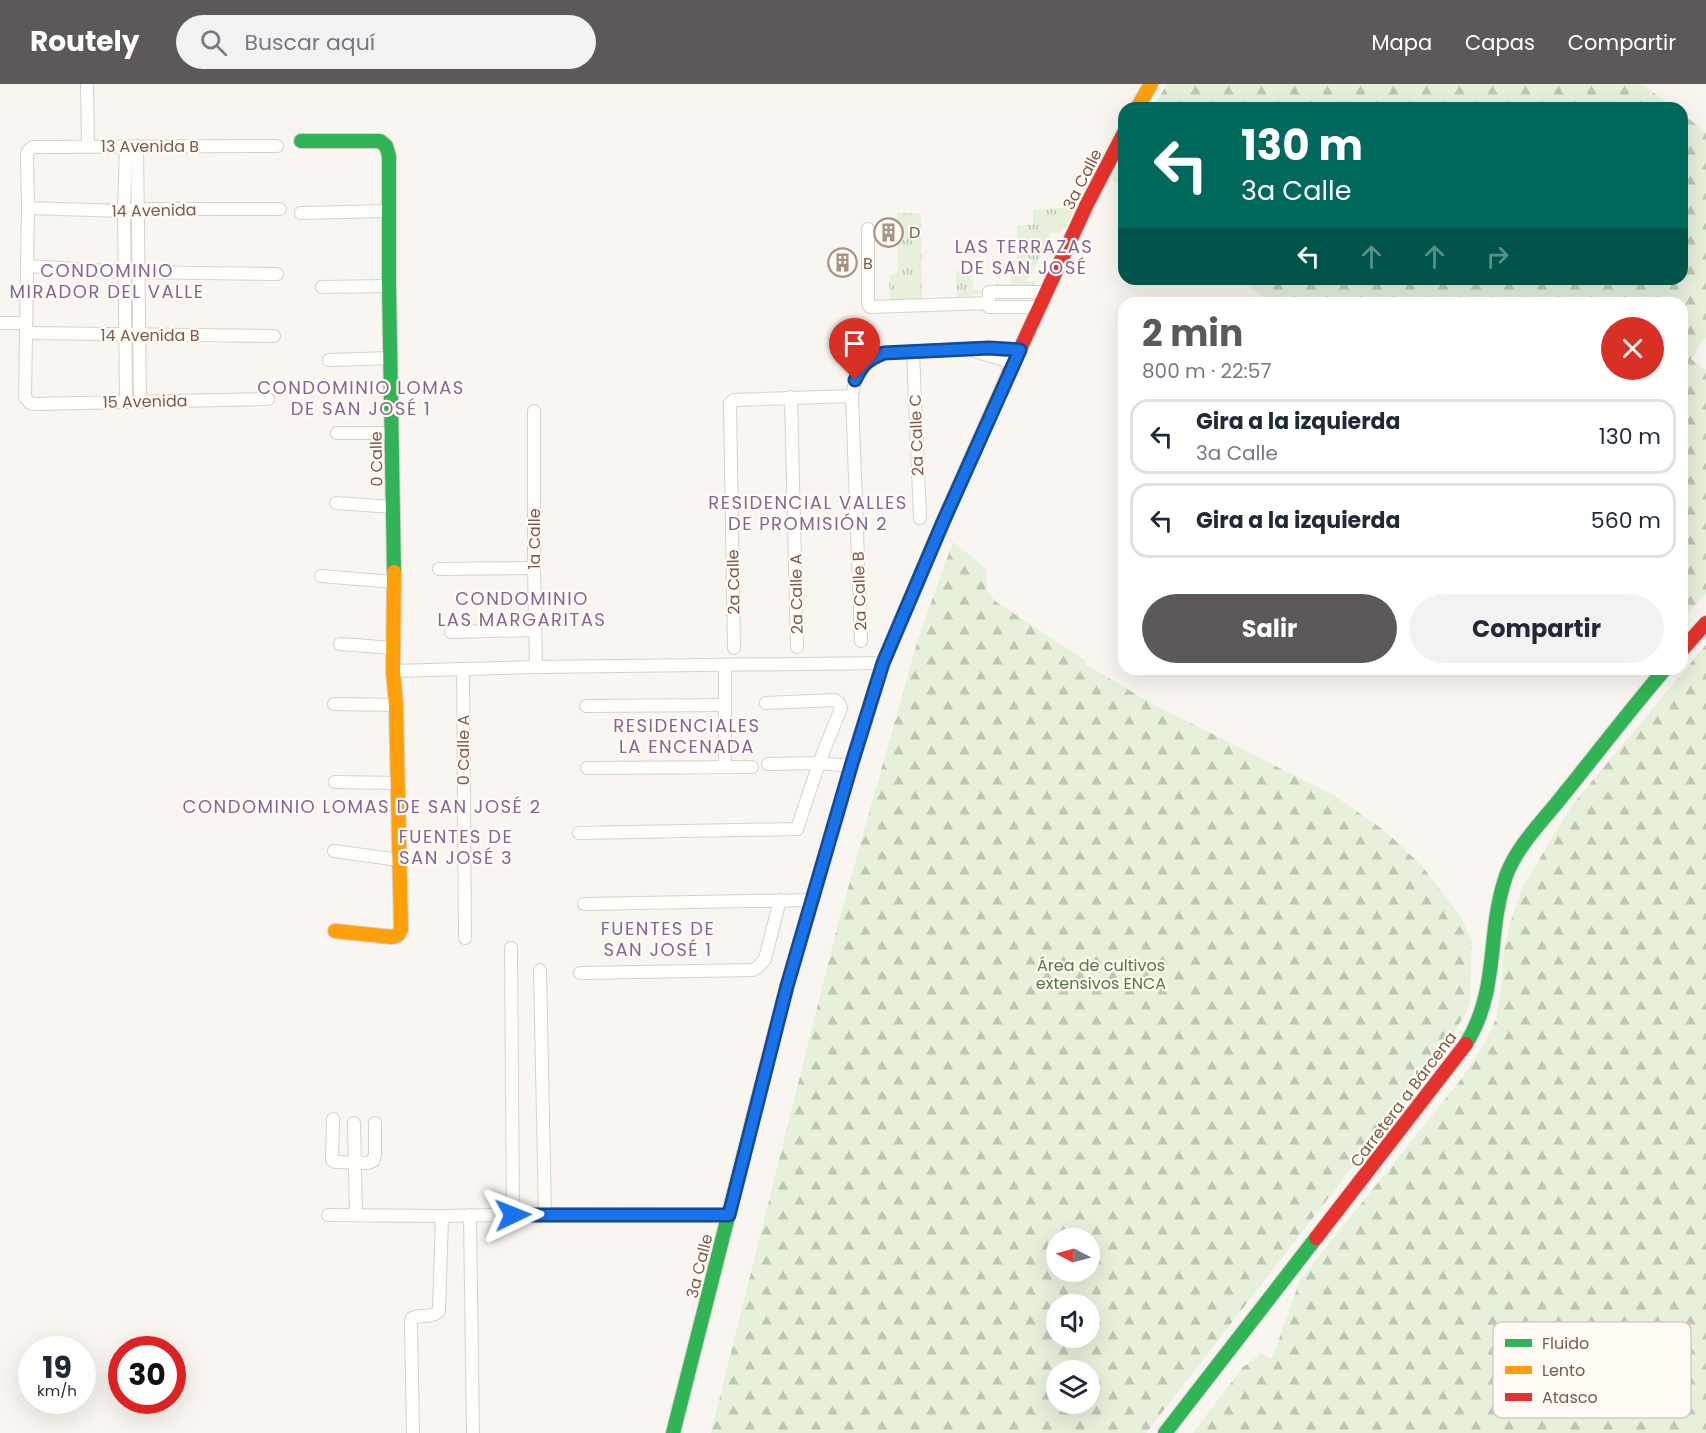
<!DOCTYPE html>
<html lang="es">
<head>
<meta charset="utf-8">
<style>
	:root { --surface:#fff; --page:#f2f2f3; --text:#1f2937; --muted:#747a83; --line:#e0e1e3; --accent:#5c585b }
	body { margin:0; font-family:Poppins,sans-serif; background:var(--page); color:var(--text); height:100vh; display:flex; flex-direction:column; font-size:22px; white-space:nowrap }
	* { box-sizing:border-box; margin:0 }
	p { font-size:20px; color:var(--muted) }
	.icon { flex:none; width:33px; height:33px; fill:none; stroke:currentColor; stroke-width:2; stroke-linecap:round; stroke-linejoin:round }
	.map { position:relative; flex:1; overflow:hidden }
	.drawer { position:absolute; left:1118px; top:213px; width:570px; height:378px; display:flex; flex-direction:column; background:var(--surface); border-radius:18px; box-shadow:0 6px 24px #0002 }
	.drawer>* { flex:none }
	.banner { position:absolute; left:1118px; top:18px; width:570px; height:183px; border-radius:18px; box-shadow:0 6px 24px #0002; background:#00695c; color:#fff; overflow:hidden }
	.needle { width:39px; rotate:276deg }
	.buttons { position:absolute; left:1046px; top:1144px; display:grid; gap:12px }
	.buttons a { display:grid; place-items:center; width:54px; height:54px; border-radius:50%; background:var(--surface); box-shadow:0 6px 24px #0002; font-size:30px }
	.speed { position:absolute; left:18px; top:1252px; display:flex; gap:12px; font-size:30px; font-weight:700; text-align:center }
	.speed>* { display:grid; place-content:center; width:78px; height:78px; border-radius:50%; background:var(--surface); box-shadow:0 6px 24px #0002; line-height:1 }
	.speed small { font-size:15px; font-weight:400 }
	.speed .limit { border:9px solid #d22; background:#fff; color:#111 }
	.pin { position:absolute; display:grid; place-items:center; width:51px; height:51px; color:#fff; margin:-62px -26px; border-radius:50% 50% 50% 0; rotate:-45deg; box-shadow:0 0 6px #0007 }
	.pin .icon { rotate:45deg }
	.me { position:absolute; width:66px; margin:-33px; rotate:88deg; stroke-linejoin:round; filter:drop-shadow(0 0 4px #0008) }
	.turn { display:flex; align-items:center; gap:21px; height:126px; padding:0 24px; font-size:27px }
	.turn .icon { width:78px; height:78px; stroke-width:2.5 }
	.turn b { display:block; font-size:42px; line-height:51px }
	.lanes { display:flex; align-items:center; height:57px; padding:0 24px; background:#0003; justify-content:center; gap:30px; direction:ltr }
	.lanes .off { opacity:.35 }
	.round { display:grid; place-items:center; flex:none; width:63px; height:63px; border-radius:32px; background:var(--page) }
	.headline { display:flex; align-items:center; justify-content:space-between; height:102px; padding:0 24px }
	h1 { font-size:36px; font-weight:700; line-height:45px; color:var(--accent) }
	.action { display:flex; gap:12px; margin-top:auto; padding:12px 24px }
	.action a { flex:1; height:69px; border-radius:36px; background:var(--accent); color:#fff; font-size:24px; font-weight:700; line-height:69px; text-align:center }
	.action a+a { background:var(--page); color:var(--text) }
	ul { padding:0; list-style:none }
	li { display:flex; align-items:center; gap:18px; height:75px; margin:0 12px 9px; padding:0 12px; border:3px solid var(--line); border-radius:18px }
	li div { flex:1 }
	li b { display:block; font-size:22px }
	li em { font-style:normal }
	header { display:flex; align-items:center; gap:36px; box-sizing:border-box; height:84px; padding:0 30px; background:var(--accent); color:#fff }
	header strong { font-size:28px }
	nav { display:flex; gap:33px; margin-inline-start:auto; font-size:21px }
	.search { width:420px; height:54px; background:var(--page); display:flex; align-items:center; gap:15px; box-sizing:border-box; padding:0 21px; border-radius:33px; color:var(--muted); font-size:22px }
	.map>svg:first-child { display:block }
	.grass { fill:url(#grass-tufts) }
	.forest { fill:url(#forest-firs); fill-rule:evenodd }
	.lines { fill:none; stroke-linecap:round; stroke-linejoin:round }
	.street-casing { stroke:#d7d1cb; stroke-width:14 }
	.fast-casing { stroke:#d9d2cb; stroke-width:16 }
	.slow-casing { stroke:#d9d2cb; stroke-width:16 }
	.jam-casing { stroke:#d9d2cb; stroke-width:16 }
	.street { stroke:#fefefd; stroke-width:12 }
	.fast { stroke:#30b455; stroke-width:14 }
	.slow { stroke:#ff9f0a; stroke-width:14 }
	.jam { stroke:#e5322d; stroke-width:14 }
	.route-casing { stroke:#114b97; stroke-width:15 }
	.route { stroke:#1a73e8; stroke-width:10 }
	.labels { text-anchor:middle; stroke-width:4.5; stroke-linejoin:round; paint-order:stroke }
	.street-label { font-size:16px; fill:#7a5c4d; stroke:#fffaf3 }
	.poi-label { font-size:16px; fill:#7a5c4d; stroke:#fffaf3; text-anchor:start }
	.park-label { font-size:16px; fill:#537a41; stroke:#fffaf3 }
	.neighbourhood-label { font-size:18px; letter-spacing:1.5px; fill:#846695; stroke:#fffaf3 }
	.key { fill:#fffaf3; stroke:#d7cbc1; stroke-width:1.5 }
	.key-label { font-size:16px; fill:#7a5c4d }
</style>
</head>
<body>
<header>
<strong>Routely</strong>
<div class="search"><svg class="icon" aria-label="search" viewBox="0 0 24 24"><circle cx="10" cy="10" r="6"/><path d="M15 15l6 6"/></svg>Buscar aquí</div>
<nav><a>Mapa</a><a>Capas</a><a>Compartir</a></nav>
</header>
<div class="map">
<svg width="1706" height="1349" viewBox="0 0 1706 1349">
	<defs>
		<pattern id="grass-tufts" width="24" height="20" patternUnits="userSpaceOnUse" patternTransform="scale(1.5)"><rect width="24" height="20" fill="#e7f0db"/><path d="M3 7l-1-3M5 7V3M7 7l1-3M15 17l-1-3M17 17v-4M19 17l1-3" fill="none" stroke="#c0c6b4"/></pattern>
		<pattern id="forest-firs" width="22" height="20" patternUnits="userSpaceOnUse" patternTransform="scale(1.5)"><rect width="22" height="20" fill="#e7f0db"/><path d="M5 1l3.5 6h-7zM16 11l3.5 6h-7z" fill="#c0c6b4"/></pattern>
	</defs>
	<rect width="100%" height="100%" fill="#f9f5f0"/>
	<!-- grass -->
	<g class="grass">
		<path d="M1075,123L1069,137L1060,149H1050L1049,155H1047V159H1045V163H1044V168H1042L1040,175H1038V179H1036L1034,186H1032V190H1030L1029,194H1027V197H1037L1032,202L995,204V200H1011V192L1017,191V141H1033V126Z"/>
		<path d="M897,129H921L922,215L890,216L889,192L898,188Z"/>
		<path d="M956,187H972L973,206H983V209L957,214Z"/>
	</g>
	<!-- forest -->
	<g class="forest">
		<path d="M1167,0H1642L1674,24H1153Z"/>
		<path d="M1682,30L1706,48V253L1691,275L1706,287V510L1682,535V219H1271L1240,195H1682Z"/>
		<path d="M1123,75V104L1112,95Z"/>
		<path d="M953,458L983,482L986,487L987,507L995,517L1086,577L1085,580L1149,618L1335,712L1385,747L1422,782L1461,834L1472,857L1470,919L1464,932L1441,969L1146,1349H711L838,840L918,555ZM1056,1155H1089V1188H1056ZM1056,1221H1089V1254H1056ZM1056,1287H1089V1320H1056Z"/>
		<path d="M1706,561V1349H1193L1243,1283L1261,1270L1272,1275L1300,1196L1462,994L1484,960L1496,935L1501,904L1503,870L1511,837L1521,806L1572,721Z"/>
	</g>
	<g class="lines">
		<defs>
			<g id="street">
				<path d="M87,0L88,62"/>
				<path d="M126,62L124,127L126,318"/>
				<path d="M137,62L140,317"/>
				<path d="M28,124L124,127L138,125H280"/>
				<path d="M301,129L388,127"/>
				<path d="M868,145V220L870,223L989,219"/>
				<path d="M27,182L125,188L277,190"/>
				<path d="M322,203L389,202"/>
				<path d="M1040,223H989V208H1047"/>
				<path d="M0,239H26"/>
				<path d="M26,249L274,252"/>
				<path d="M974,267L1014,279"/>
				<path d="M913,268L920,434"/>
				<path d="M329,276L391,274"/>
				<path d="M791,313L797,563"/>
				<path d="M268,315L35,320L30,319L25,313L28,124L27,70L29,66L33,63L277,62"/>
				<path d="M534,327V484L536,583"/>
				<path d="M337,349H392"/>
				<path d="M336,419L393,423"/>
				<path d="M439,485L534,484"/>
				<path d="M321,492L394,498"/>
				<path d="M451,548L535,546"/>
				<path d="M861,557L852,312C856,288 861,278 884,269L989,264L1020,266"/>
				<path d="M340,560L394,564"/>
				<path d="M734,564L730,319L734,316L852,312"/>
				<path d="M463,586L465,854"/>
				<path d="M393,587L536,583L883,579"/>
				<path d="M334,620L396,621"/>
				<path d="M586,622L725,621"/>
				<path d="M768,680L819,679L851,682"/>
				<path d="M725,683V581"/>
				<path d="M587,684L752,683"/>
				<path d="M335,698L397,699"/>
				<path d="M579,749L797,745L819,679L841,624L839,619L835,616L766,619"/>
				<path d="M334,767L399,776"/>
				<path d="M584,820L812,816"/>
				<path d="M511,864L513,1131"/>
				<path d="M540,886L545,1130"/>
				<path d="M580,889L753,886L759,882L765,875L780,816"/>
				<path d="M333,1035L332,1076L335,1078L368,1079L373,1077L375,1070V1039"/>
				<path d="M354,1039L356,1131"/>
				<path d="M328,1131L442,1132L545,1130L729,1131"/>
				<path d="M470,1131L473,1349"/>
				<path d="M413,1349L411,1238L412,1234C422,1230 430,1235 439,1227L442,1132"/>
			</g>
			<g id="fast">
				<path d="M301,57H380L386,62L389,72V202L394,488"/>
				<path d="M1466,960C1500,905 1486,850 1506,792C1518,760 1544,736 1564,710C1598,668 1630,626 1665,585"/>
				<path d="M673,1349L761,1003"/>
				<path d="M1165,1349L1316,1154"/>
			</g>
			<g id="slow">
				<path d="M1137,24L1151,0"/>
				<path d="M855,669L883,579L943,438L1009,289"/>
				<path d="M335,847L392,853L398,851L401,845L396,621L393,587L394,488"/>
			</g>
			<g id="jam">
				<path d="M1009,289L1087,120L1124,49"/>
				<path d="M1682,566L1706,539"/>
				<path d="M761,1003L787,902L855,669"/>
				<path d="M1316,1154L1466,960"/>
			</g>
		</defs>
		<!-- street casing -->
		<use href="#street" class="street-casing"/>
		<!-- fast casing -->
		<use href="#fast" class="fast-casing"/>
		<!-- slow casing -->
		<use href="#slow" class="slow-casing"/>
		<!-- jam casing -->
		<use href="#jam" class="jam-casing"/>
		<!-- street -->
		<use href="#street" class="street"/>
		<!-- fast -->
		<use href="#fast" class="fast"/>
		<!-- slow -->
		<use href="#slow" class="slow"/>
		<!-- jam -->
		<use href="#jam" class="jam"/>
	</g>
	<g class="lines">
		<defs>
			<path id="route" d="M513,1131H729L787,902L851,682L883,579L943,438L1020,266L989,264L884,269C867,276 863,280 855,296"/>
		</defs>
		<!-- route casing -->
		<use href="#route" class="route-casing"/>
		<!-- route -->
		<use href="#route" class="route"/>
	</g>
	<!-- icons -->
	<defs>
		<symbol id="building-ring" viewBox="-11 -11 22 22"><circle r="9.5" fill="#fffaf3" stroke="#a69286" stroke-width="1.5"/><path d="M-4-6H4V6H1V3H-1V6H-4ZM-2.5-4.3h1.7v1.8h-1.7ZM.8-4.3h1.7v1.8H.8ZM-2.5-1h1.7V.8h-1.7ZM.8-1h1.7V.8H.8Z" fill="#a69286"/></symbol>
	</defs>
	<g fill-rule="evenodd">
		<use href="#building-ring" x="872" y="132" width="33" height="33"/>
		<use href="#building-ring" x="826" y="162" width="33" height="33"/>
	</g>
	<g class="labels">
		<!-- street labels -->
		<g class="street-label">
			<text x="150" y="68">13 Avenida B</text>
			<text transform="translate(1082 95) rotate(-63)" y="6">3a Calle</text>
			<text transform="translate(154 126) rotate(-1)" y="6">14 Avenida</text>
			<text x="150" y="257">14 Avenida B</text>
			<text transform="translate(145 317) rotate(-1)" y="6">15 Avenida</text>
			<text transform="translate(916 351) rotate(-92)" y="6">2a Calle C</text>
			<text transform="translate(376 375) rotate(-91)" y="6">0 Calle</text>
			<text transform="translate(534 455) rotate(-90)" y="6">1a Calle</text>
			<text transform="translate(733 498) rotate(-91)" y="6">2a Calle</text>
			<text transform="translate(859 507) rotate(-92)" y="6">2a Calle B</text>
			<text transform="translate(796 510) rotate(-91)" y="6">2a Calle A</text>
			<text transform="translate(463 666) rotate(-90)" y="6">0 Calle A</text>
			<text transform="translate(1403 1015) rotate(-53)" y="6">Carretera a Bárcena</text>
			<text transform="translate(699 1182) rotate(-76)" y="6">3a Calle</text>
		</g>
		<!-- poi labels -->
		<g class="poi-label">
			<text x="909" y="154">D</text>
			<text x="863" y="185">B</text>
		</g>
		<!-- park labels -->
		<g class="park-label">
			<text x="1101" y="887">Área de cultivos<tspan x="1101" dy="18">extensivos ENCA</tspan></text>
		</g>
		<!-- neighbourhood labels -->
		<g class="neighbourhood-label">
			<text x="1024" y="169">LAS TERRAZAS<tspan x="1024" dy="21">DE SAN JOSÉ</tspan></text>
			<text x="107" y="193">CONDOMINIO<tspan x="107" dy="21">MIRADOR DEL VALLE</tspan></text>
			<text x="361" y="310">CONDOMINIO LOMAS<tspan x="361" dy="21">DE SAN JOSÉ 1</tspan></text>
			<text x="808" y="425">RESIDENCIAL VALLES<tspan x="808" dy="21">DE PROMISIÓN 2</tspan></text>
			<text x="522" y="521">CONDOMINIO<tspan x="522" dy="21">LAS MARGARITAS</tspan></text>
			<text x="687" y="648">RESIDENCIALES<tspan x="687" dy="21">LA ENCENADA</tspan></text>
			<text x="362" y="729">CONDOMINIO LOMAS DE SAN JOSÉ 2</text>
			<text x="456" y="759">FUENTES DE<tspan x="456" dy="21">SAN JOSÉ 3</tspan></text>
			<text x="658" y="851">FUENTES DE<tspan x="658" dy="21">SAN JOSÉ 1</tspan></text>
		</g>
	</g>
	<!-- legend -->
	<rect x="1493" y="1238" width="198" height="96" rx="9" class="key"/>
	<rect x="1505" y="1255" width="27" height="8" fill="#30b455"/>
	<rect x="1505" y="1282" width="27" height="8" fill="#ff9f0a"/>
	<rect x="1505" y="1309" width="27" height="8" fill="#e5322d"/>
	<g class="key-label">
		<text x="1542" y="1265">Fluido</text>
		<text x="1542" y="1292">Lento</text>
		<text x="1542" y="1319">Atasco</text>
	</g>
</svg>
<div class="buttons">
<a><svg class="needle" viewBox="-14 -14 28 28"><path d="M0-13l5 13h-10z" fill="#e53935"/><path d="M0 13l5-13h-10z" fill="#747a83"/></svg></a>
<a><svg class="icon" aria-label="sound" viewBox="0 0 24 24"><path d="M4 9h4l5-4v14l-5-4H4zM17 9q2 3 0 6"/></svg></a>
<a><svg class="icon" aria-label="layers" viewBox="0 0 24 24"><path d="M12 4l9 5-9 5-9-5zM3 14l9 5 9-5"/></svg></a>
</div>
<div class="speed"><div>19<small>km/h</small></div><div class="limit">30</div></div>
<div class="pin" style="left:855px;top:296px;background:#d93025"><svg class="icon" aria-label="arrive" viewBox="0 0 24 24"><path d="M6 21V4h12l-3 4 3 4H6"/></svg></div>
<svg class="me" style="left:513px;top:1131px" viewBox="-20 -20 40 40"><path d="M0-17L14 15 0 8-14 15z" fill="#1a73e8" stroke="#fff" stroke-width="4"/></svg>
<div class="banner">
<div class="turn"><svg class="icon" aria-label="left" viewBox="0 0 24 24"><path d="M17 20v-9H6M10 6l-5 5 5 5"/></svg><div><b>130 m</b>3a Calle</div></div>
<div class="lanes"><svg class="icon" aria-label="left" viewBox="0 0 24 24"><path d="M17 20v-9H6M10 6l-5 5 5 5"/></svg><svg class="icon off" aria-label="ahead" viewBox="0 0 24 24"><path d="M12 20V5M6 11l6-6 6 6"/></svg><svg class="icon off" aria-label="ahead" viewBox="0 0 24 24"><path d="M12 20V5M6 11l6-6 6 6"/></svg><svg class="icon off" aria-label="right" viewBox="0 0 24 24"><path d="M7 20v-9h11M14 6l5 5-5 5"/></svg></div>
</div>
<section class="drawer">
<div class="headline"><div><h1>2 min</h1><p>800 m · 22:57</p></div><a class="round" style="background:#d93025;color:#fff"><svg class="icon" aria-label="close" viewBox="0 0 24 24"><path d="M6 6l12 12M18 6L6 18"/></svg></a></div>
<ul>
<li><svg class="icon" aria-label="left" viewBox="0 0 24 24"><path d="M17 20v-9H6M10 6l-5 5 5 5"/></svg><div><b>Gira a la izquierda</b><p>3a Calle</p></div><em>130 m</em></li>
<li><svg class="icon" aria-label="left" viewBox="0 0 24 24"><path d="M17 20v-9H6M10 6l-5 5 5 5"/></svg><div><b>Gira a la izquierda</b></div><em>560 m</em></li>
</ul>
<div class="action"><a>Salir</a><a>Compartir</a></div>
</section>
</div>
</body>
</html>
